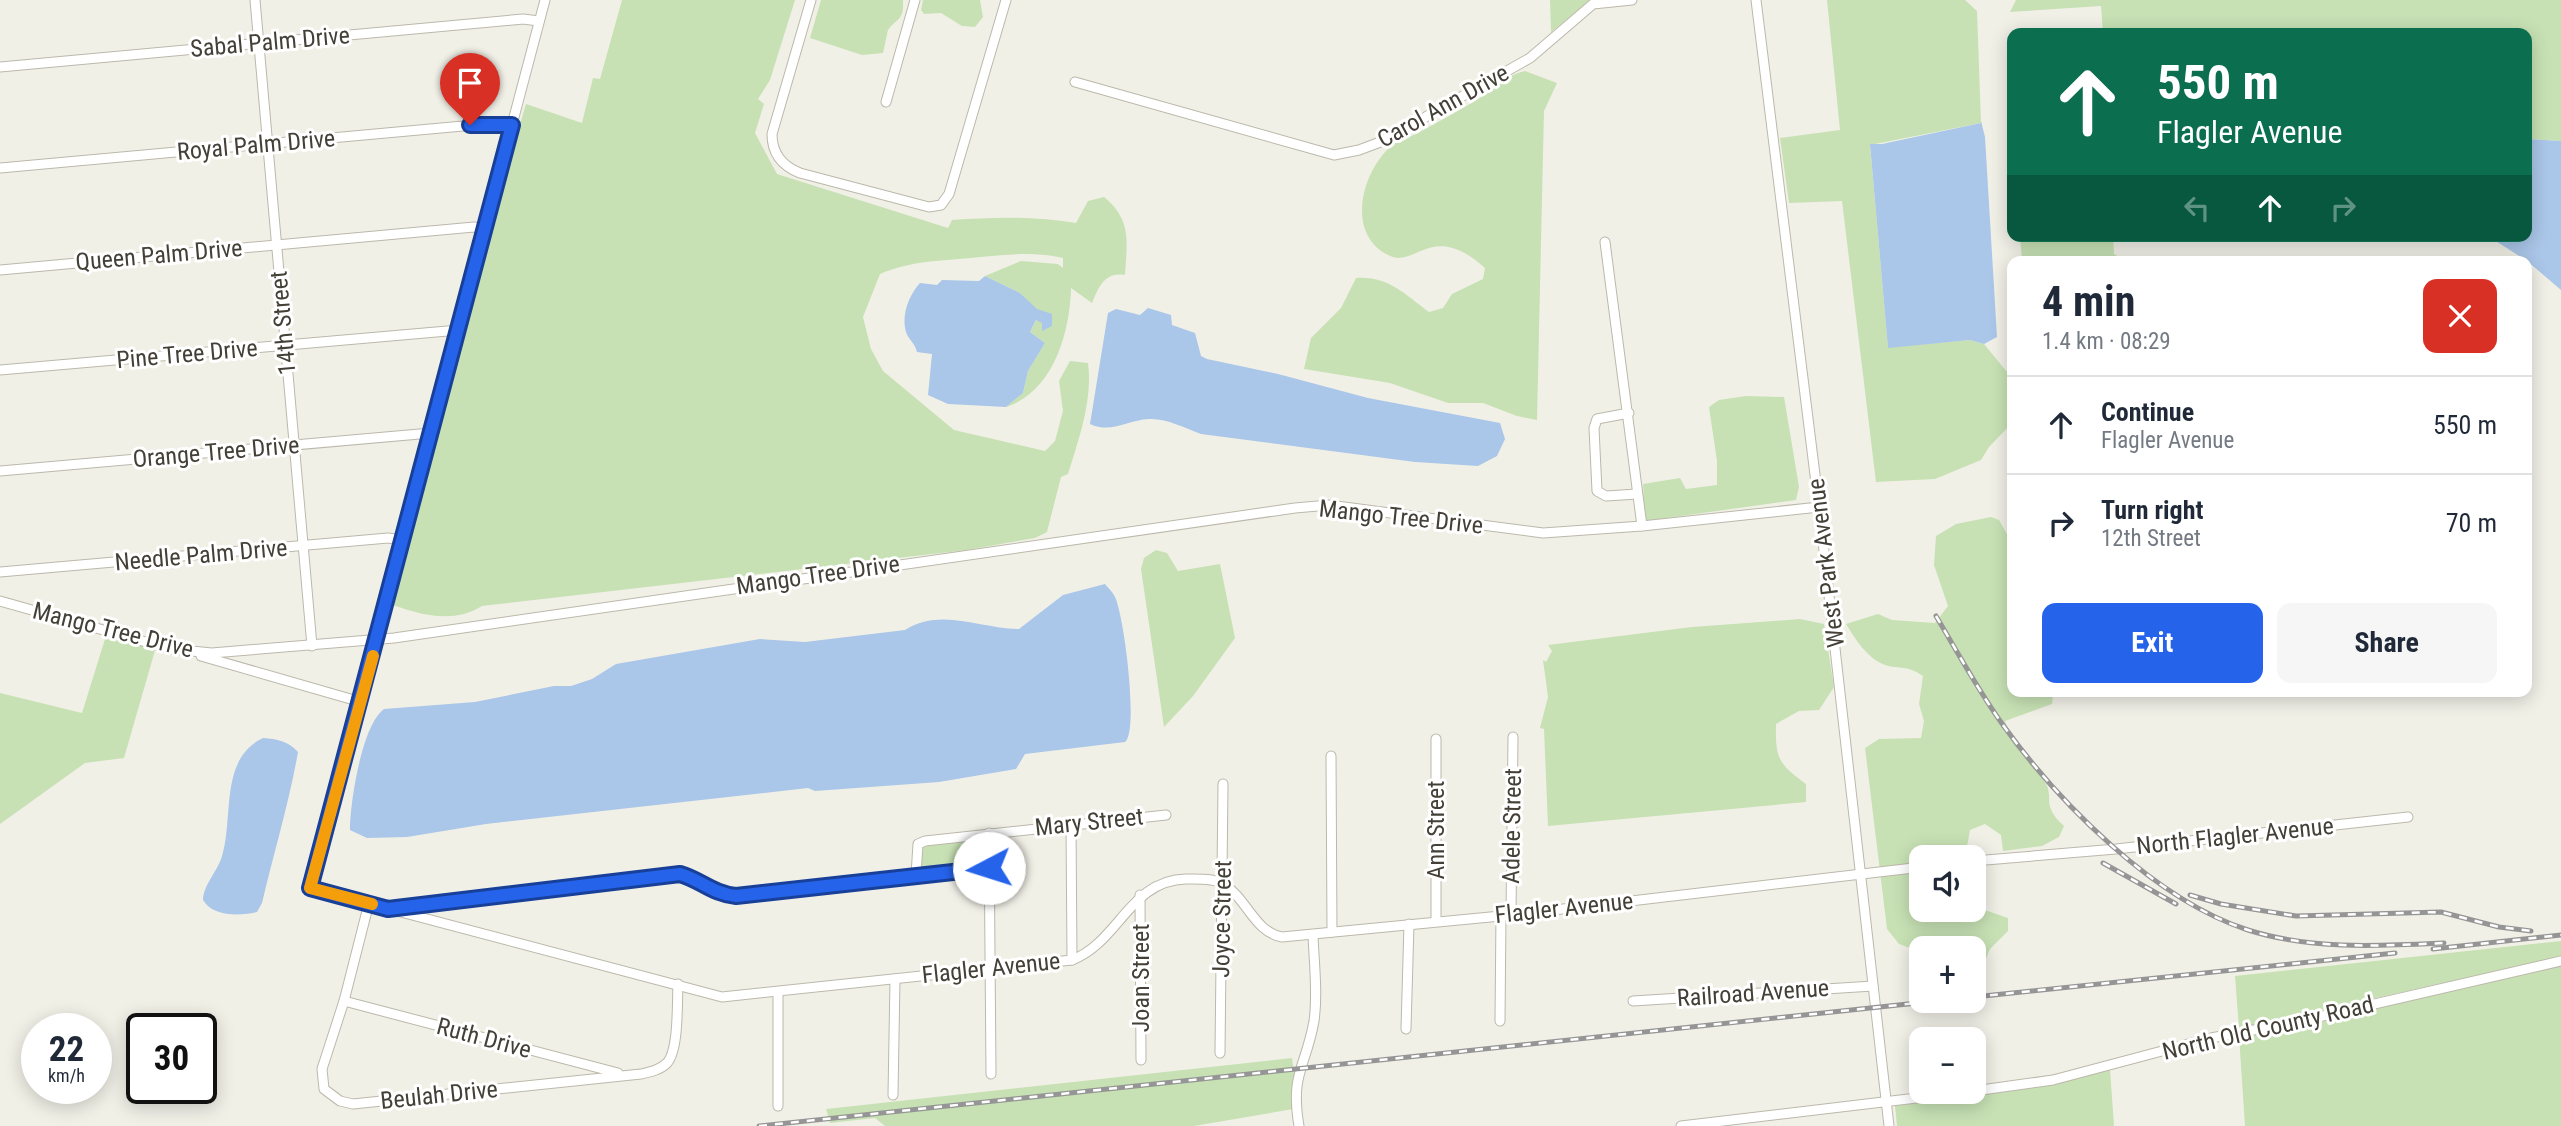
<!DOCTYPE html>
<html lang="en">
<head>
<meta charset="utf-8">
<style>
	:root { --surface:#fff; --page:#f6f6f7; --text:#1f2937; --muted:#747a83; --line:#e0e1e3; --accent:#2563eb }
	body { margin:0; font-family:"Roboto Condensed",sans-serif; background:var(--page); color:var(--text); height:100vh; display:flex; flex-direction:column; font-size:26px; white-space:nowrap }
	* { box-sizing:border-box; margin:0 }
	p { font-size:23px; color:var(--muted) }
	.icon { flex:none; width:38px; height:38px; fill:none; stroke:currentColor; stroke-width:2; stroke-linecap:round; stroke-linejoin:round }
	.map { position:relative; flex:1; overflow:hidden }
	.panel { position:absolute; left:2007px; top:256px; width:525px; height:441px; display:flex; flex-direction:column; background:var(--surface); border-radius:14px; box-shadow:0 4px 18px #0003 }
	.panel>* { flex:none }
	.banner { position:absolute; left:2007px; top:28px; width:525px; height:214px; border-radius:14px; box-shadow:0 4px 18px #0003; background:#0b6e4f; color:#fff; overflow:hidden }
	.buttons { position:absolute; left:1909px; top:845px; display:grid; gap:14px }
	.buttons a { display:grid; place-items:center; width:77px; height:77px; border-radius:14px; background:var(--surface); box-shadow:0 4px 18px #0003; font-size:35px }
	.speed { position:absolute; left:21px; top:1013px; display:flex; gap:14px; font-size:35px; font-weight:700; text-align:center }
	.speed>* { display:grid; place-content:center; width:91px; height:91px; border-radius:50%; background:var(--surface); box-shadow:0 4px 18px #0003; line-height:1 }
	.speed small { font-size:18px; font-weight:400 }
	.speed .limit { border:4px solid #111; border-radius:10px; background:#fff; color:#111 }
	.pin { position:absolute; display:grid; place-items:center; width:60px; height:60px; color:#fff; margin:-72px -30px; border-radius:50% 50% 50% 0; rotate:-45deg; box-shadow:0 0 7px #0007 }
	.pin .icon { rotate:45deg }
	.me { position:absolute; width:77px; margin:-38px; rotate:265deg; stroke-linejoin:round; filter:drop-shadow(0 0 5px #0008) }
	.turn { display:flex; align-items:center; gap:24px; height:147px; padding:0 35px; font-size:32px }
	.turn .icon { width:91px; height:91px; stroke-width:2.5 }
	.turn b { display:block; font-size:49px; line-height:60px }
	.lanes { display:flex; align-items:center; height:66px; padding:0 35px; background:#0003; justify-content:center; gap:35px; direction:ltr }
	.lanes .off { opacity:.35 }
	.round { display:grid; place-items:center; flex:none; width:74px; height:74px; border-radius:14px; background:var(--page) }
	.overview { display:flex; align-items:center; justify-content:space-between; height:119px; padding:0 35px }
	h1 { font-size:42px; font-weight:700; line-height:52px }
	.action { display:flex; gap:14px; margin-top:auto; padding:14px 35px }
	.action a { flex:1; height:80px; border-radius:14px; background:var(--accent); color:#fff; font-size:28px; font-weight:700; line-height:80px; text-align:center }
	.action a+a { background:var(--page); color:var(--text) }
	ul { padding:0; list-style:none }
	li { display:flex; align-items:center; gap:21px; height:98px; padding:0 35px; border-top:2px solid var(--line) }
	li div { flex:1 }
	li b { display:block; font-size:26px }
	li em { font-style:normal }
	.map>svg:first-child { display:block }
	.green { fill:#c7e1b4 }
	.water { fill:#aac6e8 }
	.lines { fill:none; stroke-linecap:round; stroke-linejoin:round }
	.minor-casing { stroke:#bcb8ab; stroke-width:11 }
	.minor { stroke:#fff; stroke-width:9 }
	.rail-casing { stroke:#959595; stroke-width:5 }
	.rail { stroke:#fff; stroke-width:2.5; stroke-dasharray:8; stroke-linecap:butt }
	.route-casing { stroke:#184099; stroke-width:18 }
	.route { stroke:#2563eb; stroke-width:12 }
	.slow { stroke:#f59e0b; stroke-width:12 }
	.labels { text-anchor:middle; stroke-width:6; stroke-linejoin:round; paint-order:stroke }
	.street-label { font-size:24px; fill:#444037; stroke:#fff }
</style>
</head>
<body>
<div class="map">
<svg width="2561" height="1126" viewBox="0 0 2561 1126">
	<rect width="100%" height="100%" fill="#f1f0e7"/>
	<!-- green -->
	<g class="green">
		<path d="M622,0H795L770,80L758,99L764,104L755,133L777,174L948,228L952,220C994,217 1034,216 1076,223L1088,201L1104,197C1132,220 1127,242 1125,275C1104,272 1099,287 1092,303L1071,288C1070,333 1053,392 1006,407L1023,393L1028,371L1045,343L1030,332L1037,319L1052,326L1020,293L985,276L1021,261L1058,264L1063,268V258C1030,251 1003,255 971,258C938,261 910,261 880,274L863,317L871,349L883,371L954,430L1045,451L1055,441L1063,411L1059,381L1070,361L1088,363C1093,400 1079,438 1068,474L1061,477L1047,532L1035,538L967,550L482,606C452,625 416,614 385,602L444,384L526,104L582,123L593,78L600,79Z"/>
		<path d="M821,0H903C904,21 898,17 888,30L883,53L862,55L810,38Z"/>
		<path d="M923,0H980L983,17L975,27L962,26L941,13L924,14L921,10Z"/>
		<path d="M1550,0H1592L1551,32Z"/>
		<path d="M1827,0H1965L1977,11L1981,123L1870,145L1888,347L1970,340L1984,344L2012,378V423L1989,447L1981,460L1935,479L1876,482L1842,201L1789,203L1780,138L1840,130Z"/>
		<path d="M2016,0H2561V141L2527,139V33H2103L2101,6L2010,12Z"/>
		<path d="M1525,71L1557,83L1544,111L1537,420L1517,416L1483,403H1448L1390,383L1304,369L1311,338L1341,308L1356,278C1389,276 1404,294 1429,312L1443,308L1452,294L1483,279L1485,268C1431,219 1415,270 1388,255C1345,233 1362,172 1391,146C1398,138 1411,137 1420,132C1441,120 1464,108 1485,95C1500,85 1507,75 1525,71Z"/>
		<path d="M2020,236H2113L2114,254L2125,261H2022Z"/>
		<path d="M1746,396L1784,397L1799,487L1796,500L1645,521L1643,484L1680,478L1686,489L1717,485V461L1709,407L1719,400Z"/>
		<path d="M1991,517L1999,520L2012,543V691H2050L2053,695L2052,704L2005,721C2012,746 2031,760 2045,782C2055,798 2040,804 2064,826L2059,837L2042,846L2003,851L2001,835L1985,824L1970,830L1965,857L1922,858V910H1974V900L1979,908L2008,918V931L1990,949L1979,975L1974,974V948H1922L1921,952L1899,944L1887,929L1865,748L1879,739L1921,738L1924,721L1919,704L1923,676C1905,664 1901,670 1885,665C1867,658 1856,640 1846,624L1878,614L1892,620L1935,623L1948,606L1934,565L1936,536L1956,524Z"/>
		<path d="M1156,550L1167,553L1178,571L1220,564L1235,638L1193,696L1164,727L1141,569L1144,558Z"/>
		<path d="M1800,619L1824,624L1834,687L1819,710L1799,711L1776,724C1775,759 1779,764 1806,784V802L1548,826L1544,729L1540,728L1548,697L1543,660L1546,662L1552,651L1548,645L1692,627Z"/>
		<path d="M109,626L158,640L124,758L85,763L0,824V693L82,713Z"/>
		<path d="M980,838L985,842L983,865L929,871L922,868L918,859L922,847Z"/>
		<path d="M2561,941V957L2239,1028L2235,976Z"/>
		<path d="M2561,965V1126H2245L2239,1036Z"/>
		<path d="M1292,1058L1299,1108L1194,1126H885L875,1118L830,1123L826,1109Z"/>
		<path d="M2110,1069L2114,1126H1897L1895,1106L2022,1089Z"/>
	</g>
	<!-- water -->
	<g class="water">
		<path d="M1981,121L1985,137L1997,337L1984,344L1970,340L1888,348L1870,144H1882L1981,123Z"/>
		<path d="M2527,139L2561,141V290L2527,261L2488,236H2527Z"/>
		<path d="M985,276L1020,293L1037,309L1052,314V326L1042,331V323L1036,320L1030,332L1045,343L1028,371L1023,393L1006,407L948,404L928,395L932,354L917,352C915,343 908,339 906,332C901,315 909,295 920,283L937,285L942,280L979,281Z"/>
		<path d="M1148,308L1171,315L1172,325L1195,333L1201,356L1207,359L1278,374L1368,398L1500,423L1505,439L1497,456L1478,466L1415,462L1201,434C1185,428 1166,418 1149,419C1127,420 1112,434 1090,424L1108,313L1116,309L1140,315Z"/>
		<path d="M1105,584C1108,588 1113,592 1115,597C1124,615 1139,732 1125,742L1025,754L1016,769L939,782L815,791L808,788L486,824L407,837L367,838L350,830C350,802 362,725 384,709L475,702L554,686H571L592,679L616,664L760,639L805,642L905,630C941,607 981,629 1019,629L1063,595Z"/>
		<path d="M263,738C277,739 288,741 298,752C289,803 274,852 262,903L257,912C240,916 213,917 203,900C203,885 218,871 222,856C234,817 219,759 263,738Z"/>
	</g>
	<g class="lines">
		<defs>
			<g id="minor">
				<path d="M255,0L312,646"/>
				<path d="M545,0L310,888L722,997L1072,960C1119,942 1130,880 1186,879C1197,879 1214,878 1223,884C1247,898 1254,932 1282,937L1511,915L1922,867"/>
				<path d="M811,0L772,134C772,153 782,166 800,173L929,207L941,205L949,194L1006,0"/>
				<path d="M1756,0L1819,507L1889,1126"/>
				<path d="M0,67L523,19L539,21"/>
				<path d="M1075,82L1334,155L1359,150L1383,141L1530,58L1593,4L1632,0"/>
				<path d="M886,102L915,0"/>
				<path d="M0,168L496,123L512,125"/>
				<path d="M1605,242L1642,526"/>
				<path d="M0,270L474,227L485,229"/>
				<path d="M0,370L459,330"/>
				<path d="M1629,413L1597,419L1594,428L1597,491L1606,496L1637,494"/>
				<path d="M0,471L431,433"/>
				<path d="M0,572L388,538L403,540"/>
				<path d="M0,601L171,649L212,653L394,638L1295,508L1329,505L1543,533L1642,526L1819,507"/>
				<path d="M201,656L361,702"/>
				<path d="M1331,756L1332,932"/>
				<path d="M1071,824L1072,960"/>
				<path d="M989,833L991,1074"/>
				<path d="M1974,861L2116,849L2408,817"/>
				<path d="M916,875L918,844L925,841L1166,815"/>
				<path d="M1140,895L1141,1060"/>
				<path d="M369,903L344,1001L322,1069L324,1089L340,1101L353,1104L641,1074C650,1072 660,1070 667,1063C679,1050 677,1002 678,984"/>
				<path d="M394,908L680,874C701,880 713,894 736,896L989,868"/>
				<path d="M1511,915L1513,737"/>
				<path d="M1436,921V739"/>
				<path d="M778,992V1106"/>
				<path d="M344,1001L618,1073"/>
				<path d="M1633,1001L1873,986"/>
				<path d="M1500,1021L1501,915"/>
				<path d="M1406,1029L1409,924"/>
				<path d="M1220,1053L1223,784"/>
				<path d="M1974,1091L2053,1080L2211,1038L2301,1021L2561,961"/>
				<path d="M893,1095L895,979"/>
				<path d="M1299,1126C1290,1073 1306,1067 1314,1021C1318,994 1314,963 1313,935"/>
				<path d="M1681,1126L1967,1092"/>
			</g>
		</defs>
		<!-- minor casing -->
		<use href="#minor" class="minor-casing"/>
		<!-- minor -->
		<use href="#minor" class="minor"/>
		<defs>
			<g id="rail">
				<path d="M1936,616C1958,653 1978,690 2003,725C2059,803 2155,900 2248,930C2311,950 2380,946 2444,943"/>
				<path d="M2103,863L2176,904"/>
				<path d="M2190,895L2221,904L2296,916L2441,912L2499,927L2531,931"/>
				<path d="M2433,949L2561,935"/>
				<path d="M1974,997L2395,953"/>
				<path d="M759,1126L1936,1001"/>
			</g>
		</defs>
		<!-- rail casing -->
		<use href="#rail" class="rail-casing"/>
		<!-- rail -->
		<use href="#rail" class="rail"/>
	</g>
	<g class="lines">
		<defs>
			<path id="route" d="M470,125H512L310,888L388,909L680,874C701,880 713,894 736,896L989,868"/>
		</defs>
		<!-- route casing -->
		<use href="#route" class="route-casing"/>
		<!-- route -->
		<use href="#route" class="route"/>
		<!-- slow -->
		<path class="slow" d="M372,904L310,888L373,656"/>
	</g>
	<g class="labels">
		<!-- street labels -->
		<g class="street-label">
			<text transform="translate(270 42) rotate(-5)" y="8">Sabal Palm Drive</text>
			<text transform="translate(1443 106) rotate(-29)" y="8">Carol Ann Drive</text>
			<text transform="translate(256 145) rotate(-5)" y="8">Royal Palm Drive</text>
			<text transform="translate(159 255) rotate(-5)" y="8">Queen Palm Drive</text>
			<text transform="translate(283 323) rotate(-95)" y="8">14th Street</text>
			<text transform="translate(187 354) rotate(-5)" y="8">Pine Tree Drive</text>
			<text transform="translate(216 452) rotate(-5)" y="8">Orange Tree Drive</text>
			<text transform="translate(1401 517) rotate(6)" y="8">Mango Tree Drive</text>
			<text transform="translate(201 555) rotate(-5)" y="8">Needle Palm Drive</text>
			<text transform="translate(1826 563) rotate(-97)" y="8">West Park Avenue</text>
			<text transform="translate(818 575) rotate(-8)" y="8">Mango Tree Drive</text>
			<text transform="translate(113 630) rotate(14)" y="8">Mango Tree Drive</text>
			<text transform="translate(1089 822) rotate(-6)" y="8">Mary Street</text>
			<text transform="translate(1512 826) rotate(-89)" y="8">Adele Street</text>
			<text transform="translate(1436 830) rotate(-90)" y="8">Ann Street</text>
			<text transform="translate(2235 836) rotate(-6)" y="8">North Flagler Avenue</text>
			<text transform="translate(1564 908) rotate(-6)" y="8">Flagler Avenue</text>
			<text transform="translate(1222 919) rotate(-89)" y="8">Joyce Street</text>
			<text transform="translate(991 968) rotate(-6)" y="8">Flagler Avenue</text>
			<text transform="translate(1141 978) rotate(-90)" y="8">Joan Street</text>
			<text transform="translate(1753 993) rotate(-4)" y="8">Railroad Avenue</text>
			<text transform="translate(2268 1028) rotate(-13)" y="8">North Old County Road</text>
			<text transform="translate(484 1038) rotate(15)" y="8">Ruth Drive</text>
			<text transform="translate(439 1095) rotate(-6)" y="8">Beulah Drive</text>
		</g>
	</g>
</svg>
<div class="buttons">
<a><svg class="icon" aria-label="sound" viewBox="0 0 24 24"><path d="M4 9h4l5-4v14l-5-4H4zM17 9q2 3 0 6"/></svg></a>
<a>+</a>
<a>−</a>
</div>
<div class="speed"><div>22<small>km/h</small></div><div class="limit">30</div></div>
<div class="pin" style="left:470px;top:125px;background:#d93025"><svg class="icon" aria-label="arrive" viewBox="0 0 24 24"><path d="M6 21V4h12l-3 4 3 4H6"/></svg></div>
<svg class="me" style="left:989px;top:868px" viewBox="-20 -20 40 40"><circle r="19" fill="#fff"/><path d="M0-13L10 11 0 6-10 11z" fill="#2563eb"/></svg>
<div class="banner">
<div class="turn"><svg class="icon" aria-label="ahead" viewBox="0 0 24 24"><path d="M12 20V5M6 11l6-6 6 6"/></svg><div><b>550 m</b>Flagler Avenue</div></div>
<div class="lanes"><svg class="icon off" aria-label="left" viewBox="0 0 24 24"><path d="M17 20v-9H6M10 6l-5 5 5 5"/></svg><svg class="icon" aria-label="ahead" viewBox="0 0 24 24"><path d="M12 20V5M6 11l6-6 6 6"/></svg><svg class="icon off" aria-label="right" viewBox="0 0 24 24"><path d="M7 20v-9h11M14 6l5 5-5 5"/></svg></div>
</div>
<section class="panel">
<div class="overview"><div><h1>4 min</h1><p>1.4 km · 08:29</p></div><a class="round" style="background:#d93025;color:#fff"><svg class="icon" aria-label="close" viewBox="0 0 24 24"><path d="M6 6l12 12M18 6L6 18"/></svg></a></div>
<ul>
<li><svg class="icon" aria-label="ahead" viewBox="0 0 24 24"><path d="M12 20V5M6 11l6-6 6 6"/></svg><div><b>Continue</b><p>Flagler Avenue</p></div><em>550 m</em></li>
<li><svg class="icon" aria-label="right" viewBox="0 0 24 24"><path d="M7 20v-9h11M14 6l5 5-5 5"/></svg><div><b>Turn right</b><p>12th Street</p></div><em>70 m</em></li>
</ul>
<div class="action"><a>Exit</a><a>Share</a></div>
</section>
</div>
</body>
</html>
